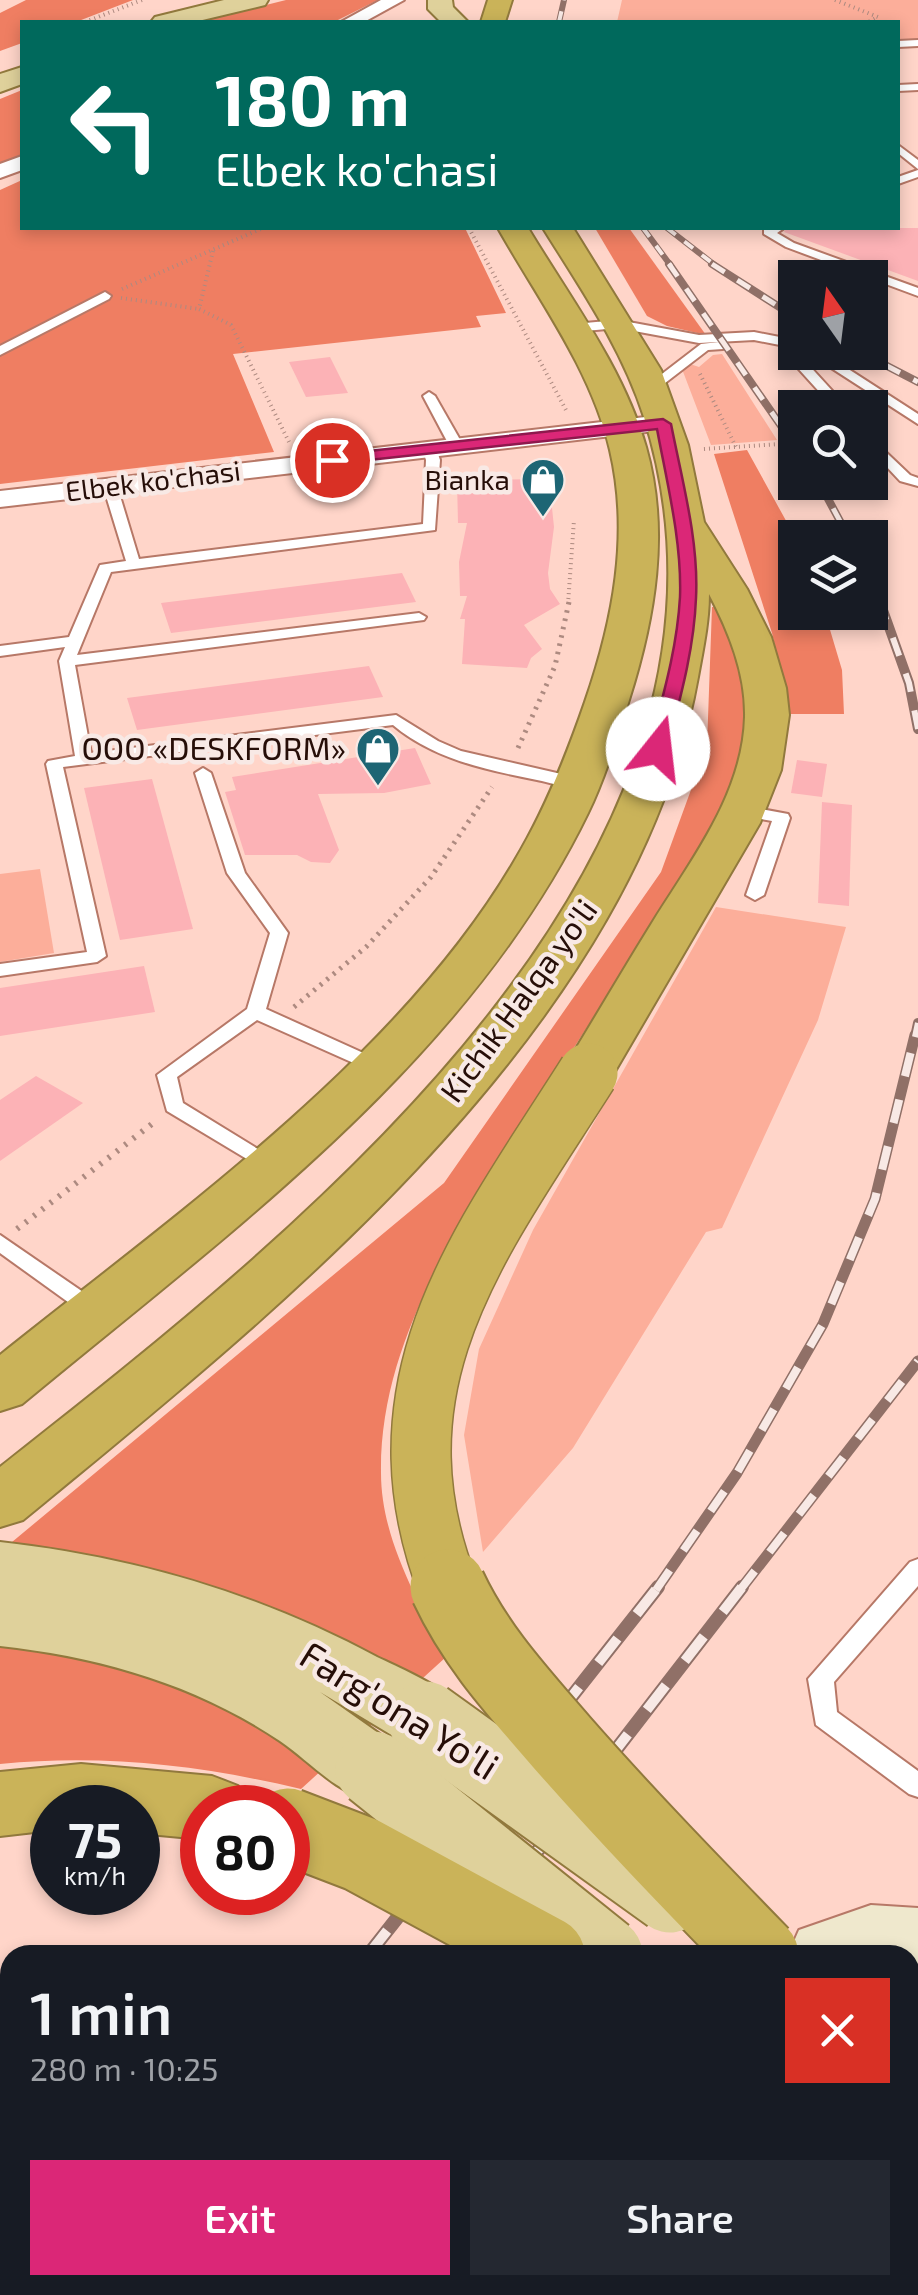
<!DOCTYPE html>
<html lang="en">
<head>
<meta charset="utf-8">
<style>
	:root { --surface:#171b24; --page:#242831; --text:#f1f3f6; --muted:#9ea1a6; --accent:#db2777 }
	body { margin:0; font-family:"Exo 2",sans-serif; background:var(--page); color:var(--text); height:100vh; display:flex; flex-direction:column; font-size:38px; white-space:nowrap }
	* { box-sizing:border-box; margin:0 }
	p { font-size:32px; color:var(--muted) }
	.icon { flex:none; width:55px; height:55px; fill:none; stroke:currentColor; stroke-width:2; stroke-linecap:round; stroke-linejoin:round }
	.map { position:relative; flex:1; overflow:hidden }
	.sheet { position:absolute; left:0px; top:1945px; width:920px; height:350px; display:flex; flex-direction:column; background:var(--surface); border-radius:30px 30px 0 0; box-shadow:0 5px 15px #0003 }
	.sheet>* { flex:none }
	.top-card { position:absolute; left:20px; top:20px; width:880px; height:210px; border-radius:0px; box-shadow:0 5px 15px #0003; background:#00695c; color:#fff; overflow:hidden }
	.needle { width:65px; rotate:346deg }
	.buttons { position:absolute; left:778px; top:260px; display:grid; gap:20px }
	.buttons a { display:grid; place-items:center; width:110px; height:110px; border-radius:0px; background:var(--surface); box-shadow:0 5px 15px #0003; font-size:50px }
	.speed { position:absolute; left:30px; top:1785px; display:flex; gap:20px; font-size:50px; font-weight:700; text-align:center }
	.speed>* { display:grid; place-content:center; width:130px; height:130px; border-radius:50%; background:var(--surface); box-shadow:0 5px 15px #0003; line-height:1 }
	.speed small { font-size:25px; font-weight:400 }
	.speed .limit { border:15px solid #d22; background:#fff; color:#111 }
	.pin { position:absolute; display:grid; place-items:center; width:85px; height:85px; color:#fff; margin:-42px; border:5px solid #fff; border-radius:50%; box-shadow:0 2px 10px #0007 }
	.me { position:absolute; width:110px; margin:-55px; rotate:16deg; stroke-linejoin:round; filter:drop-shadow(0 0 8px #0008) }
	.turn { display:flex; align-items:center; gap:35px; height:210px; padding:0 30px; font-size:45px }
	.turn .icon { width:130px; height:130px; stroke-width:2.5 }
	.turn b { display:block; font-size:70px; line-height:85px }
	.round { display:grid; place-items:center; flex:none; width:105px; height:105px; border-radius:0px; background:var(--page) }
	.overview { display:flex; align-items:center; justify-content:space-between; height:170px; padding:0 30px }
	h1 { font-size:60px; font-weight:600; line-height:75px }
	.action { display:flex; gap:20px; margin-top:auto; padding:20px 30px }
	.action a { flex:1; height:115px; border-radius:0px; background:var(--accent); color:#fff; font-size:40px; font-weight:600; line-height:115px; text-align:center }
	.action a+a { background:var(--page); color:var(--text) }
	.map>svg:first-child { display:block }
	.green { fill:#fcae9a }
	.forest { fill:#ef7e62 }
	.building { fill:#fcb2b6 }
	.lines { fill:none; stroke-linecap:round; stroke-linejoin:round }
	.lane-casing { stroke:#b77867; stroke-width:4 }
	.street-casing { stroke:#b77867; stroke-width:4 }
	.secondary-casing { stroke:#b77867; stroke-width:4 }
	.primary-casing { stroke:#91793d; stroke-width:4 }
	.highway-casing { stroke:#91793d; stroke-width:4 }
	.path-far2 { stroke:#ad8a80; stroke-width:4; stroke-dasharray:1 4; stroke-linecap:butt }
	.path-far1 { stroke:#ad8a80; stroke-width:5; stroke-dasharray:2.5 6; stroke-linecap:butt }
	.path { stroke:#ad8a80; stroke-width:6; stroke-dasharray:2.5 8; stroke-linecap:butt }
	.lane { fill:#fff; fill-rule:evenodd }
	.street { fill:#fff; fill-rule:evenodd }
	.secondary { fill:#efe8cd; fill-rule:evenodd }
	.primary { fill:#dfd19b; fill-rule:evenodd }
	.highway { fill:#cab359; fill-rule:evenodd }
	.rail-far4-casing { stroke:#907067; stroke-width:6 }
	.rail-far3-casing { stroke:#907067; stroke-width:8 }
	.rail-far2-casing { stroke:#907067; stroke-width:10 }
	.rail-far1-casing { stroke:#907067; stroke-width:11 }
	.rail-casing { stroke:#907067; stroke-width:14 }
	.rail-far4 { stroke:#f8e9e5; stroke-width:4; stroke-dasharray:11; stroke-linecap:butt }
	.rail-far3 { stroke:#f8e9e5; stroke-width:5; stroke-dasharray:15; stroke-linecap:butt }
	.rail-far2 { stroke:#f8e9e5; stroke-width:6; stroke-dasharray:19; stroke-linecap:butt }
	.rail-far1 { stroke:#f8e9e5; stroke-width:8; stroke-dasharray:24; stroke-linecap:butt }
	.rail { stroke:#f8e9e5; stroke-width:10; stroke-dasharray:31; stroke-linecap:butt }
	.primary-bridge-casing { stroke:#91793d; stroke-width:79; stroke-linecap:butt }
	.highway-bridge-far1-casing { stroke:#91793d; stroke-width:62; stroke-linecap:butt }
	.highway-bridge-casing { stroke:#91793d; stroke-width:79; stroke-linecap:butt }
	.primary-bridge { stroke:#dfd19b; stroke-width:75 }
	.highway-bridge-far1 { stroke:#cab359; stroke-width:59 }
	.highway-bridge { stroke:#cab359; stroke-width:75 }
	.route { fill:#db2777; stroke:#8e194d; stroke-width:2.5 }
	.labels { text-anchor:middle; stroke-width:9; stroke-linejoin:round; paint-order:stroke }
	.far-poi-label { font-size:28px; fill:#260e08; stroke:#f8e9e5; text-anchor:end }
	.far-street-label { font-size:28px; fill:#260e08; stroke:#f8e9e5 }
	.poi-label { font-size:32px; fill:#260e08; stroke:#f8e9e5; text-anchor:end }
	.street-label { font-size:32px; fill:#260e08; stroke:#f8e9e5 }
	.near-street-label { font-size:38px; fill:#260e08; stroke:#f8e9e5 }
</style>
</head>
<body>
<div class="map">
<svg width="918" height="2295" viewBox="0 0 918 2295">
	<rect width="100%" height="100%" fill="#ffd5c9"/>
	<!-- green -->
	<g class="green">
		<path d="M622,0H918V46H898V22H617Z"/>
		<path d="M722,354L777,440L711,445L682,369L690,364L699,367L713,355Z"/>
		<path d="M40,869L54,953L0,962V874Z"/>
		<path d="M716,907L846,927L818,1020L722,1228L706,1232L573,1448L483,1552L464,1435L479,1349L533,1230Z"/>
	</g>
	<!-- forest -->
	<g class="forest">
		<path d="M26,0H133L76,22H22V43L0,51V13Z"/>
		<path d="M286,0H378L334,22H199Z"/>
		<path d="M22,90V154L0,164V99Z"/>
		<path d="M22,180V228H465L506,313L476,316L481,327L233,354L274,452L0,484V190Z"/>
		<path d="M595,228H629L706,335L667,326L647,316Z"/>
		<path d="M747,450L795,537V612L825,613L842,670L844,714H790L772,633L714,454Z"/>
		<path d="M712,607L726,608L741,663L751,740L733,795C676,888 618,979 559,1071C483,1191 379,1324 381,1473C381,1539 418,1600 446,1657L301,1789C200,1765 103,1754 0,1764V1552L444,1183L661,872L707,746Z"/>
		<path d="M337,2285H656L650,2295H330Z"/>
	</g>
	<!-- building -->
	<g class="building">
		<path d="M787,228H918V281L784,232Z"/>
		<path d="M330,357L348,393L306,397L289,362Z"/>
		<path d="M549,479L554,527L548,573L550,589L560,604L524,625L542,649L531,658L527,668L462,664L465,619H460L467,596H460L459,562L467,523H458L457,480Z"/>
		<path d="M402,573L416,602L171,633L161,603Z"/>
		<path d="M369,666L383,697L137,730L127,698Z"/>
		<path d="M415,748L431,784L384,793L318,794L339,850L330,863L311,862L297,855H245L225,792L236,790L232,777Z"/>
		<path d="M797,760L827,764L822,797L791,793Z"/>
		<path d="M152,779L193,929L120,940L84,788Z"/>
		<path d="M822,802L852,805L849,906L818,903Z"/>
		<path d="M144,966L155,1012L0,1036V988Z"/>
		<path d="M36,1076L83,1103L0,1161V1100Z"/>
	</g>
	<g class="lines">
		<defs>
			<g id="lane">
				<path d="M918,40V46L898,47V41Z"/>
				<path d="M918,84V90L898,91V85Z"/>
				<path d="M898,145L918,160V169L898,153Z"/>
				<path d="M918,170V177L898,184V177Z"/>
				<path d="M770,228H784L777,233L794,243L918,288V296L786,247L764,234V230Z"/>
				<path d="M105,292L111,296L109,299L0,355V346Z"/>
				<path d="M618,320L699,335L754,332L795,340V348L754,340L699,343L618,328L574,332L568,328L574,324Z"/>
				<path d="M719,342L723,343V349L708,350L656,390L645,387L701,344Z"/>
				<path d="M796,352H822L918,414V424L808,353L805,361L848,408H834L795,365Z"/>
				<path d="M429,392L435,396L463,445L461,448L449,445L423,396Z"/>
				<path d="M870,437L910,475L918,478V486L900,481L870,449Z"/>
				<path d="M429,444L436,448L440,460L435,530L111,572L77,655L419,613L426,617L424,620L75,665L91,753L396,715L438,741L461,751L583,779V787C568,789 552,783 537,780C487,770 433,759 393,725L63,767L106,956L97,962L0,976V964L87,952L46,764L48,761L75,756L59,661L65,647L0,656V646L69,637L100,565L126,561L103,486L105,483L117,486L139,559L423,524L426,460L422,448Z"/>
				<path d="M203,768L211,773L245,873L288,933L266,1009L381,1061L384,1065L381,1069H367L257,1020L177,1077L183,1103L279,1162L282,1167L279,1172L272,1174L167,1111L157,1075L247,1009L270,933L227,873L195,773Z"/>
				<path d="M740,805L788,814L790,818L764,895L755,900L746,895L772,821L734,814V806Z"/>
				<path d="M0,1235L102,1305L105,1310L102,1315H86L0,1253Z"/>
				<path d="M918,1559V1586L834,1682L837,1712L918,1771V1797L909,1794L816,1725L808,1679L910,1562Z"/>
			</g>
			<g id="street">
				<path d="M381,0H404L364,22H341Z"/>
				<path d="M22,156V170L0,178V164Z"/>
				<path d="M663,415L672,417L676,423L672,429L0,507V491Z"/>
			</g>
			<g id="secondary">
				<path d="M871,1905L918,1908V1978L910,1977V1955H788L799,1930Z"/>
				<path d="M779,2285H871L876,2295H783Z"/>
			</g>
			<g id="primary">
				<path d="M224,0H268L265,5L194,22H151L155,17Z"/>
				<path d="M428,0H452L453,7L468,22H441L428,9Z"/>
				<path d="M22,67V84L0,92V74Z"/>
				<path d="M0,1542C134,1557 258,1593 377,1657C396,1666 437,1684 450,1698C454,1703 457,1713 460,1719L450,1740L425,1749L400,1740L320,1692L398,1747L409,1769L398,1791C389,1794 378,1800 369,1799C336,1793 307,1759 280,1741C195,1684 100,1657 0,1646Z"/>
				<path d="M910,2030L918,2033V2111L910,2108Z"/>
				<path d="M910,2150L918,2153V2238L910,2235Z"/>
			</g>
			<g id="highway">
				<path d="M488,0H512L505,22H481Z"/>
				<path d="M498,228H528C570,298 623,367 646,447C670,531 655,618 629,700C617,738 605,778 588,813C467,1062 229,1232 22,1404L0,1411V1355C175,1215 401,1056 515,860C545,810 566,757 585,702C613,621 630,535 610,450C591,369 538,299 498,228Z"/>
				<path d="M543,228H573L661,370L688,445L704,522L747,589L771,637L786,688L789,715L781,770L760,823L607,1085L588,1090L569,1085L561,1073C592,1023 621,973 652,923C691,860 743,794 745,717C746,674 729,632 709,594C709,622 703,649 698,677C637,1017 300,1293 45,1502L23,1520L0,1527V1467C301,1230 782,856 644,417C622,348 581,289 543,228Z"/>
				<path d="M81,1764L212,1776L238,1786L248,1808H202V1839L138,1833V1808H52V1830L0,1836V1772Z"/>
			</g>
		</defs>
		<!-- lane casing -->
		<use href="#lane" class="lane-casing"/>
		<!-- street casing -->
		<use href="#street" class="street-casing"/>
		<!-- secondary casing -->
		<use href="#secondary" class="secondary-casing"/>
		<!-- primary casing -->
		<use href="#primary" class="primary-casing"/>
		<!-- highway casing -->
		<use href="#highway" class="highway-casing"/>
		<!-- path-far2 -->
		<g class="path-far2">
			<path d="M835,0L878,17L868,22"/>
			<path d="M85,22L142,0"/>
			<path d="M469,228L567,412"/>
			<path d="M213,251L199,309L231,325L290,444"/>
			<path d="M122,289L263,228"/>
			<path d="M121,298L199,309"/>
			<path d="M700,374L736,447"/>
			<path d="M704,449L795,443"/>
			<path d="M568,604L574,520"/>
		</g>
		<!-- path-far1 -->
		<g class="path-far1">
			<path d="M518,748L555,666L569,602"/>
			<path d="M294,1007L366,947L431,877L492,787"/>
		</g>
		<!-- path -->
		<path class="path" d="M17,1229L157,1120"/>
		<!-- lane -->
		<use href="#lane" class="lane"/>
		<!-- street -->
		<use href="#street" class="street"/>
		<!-- secondary -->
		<use href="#secondary" class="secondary"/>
		<!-- primary -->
		<use href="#primary" class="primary"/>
		<!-- highway -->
		<use href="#highway" class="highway"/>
		<defs>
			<g id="rail-far4">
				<path d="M559,22L564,0"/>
				<path d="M643,228L671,266"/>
				<path d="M667,228L716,266"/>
			</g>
			<g id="rail-far3">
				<path d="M669,264L795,446"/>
				<path d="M712,264L795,317"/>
				<path d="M860,352L918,382"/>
				<path d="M819,482L849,538"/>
				<path d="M870,574L881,604"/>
			</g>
			<g id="rail-far2">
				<path d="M880,602L909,683L918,729"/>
				<path d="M915,1037L918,1023"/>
			</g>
			<g id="rail-far1">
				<path d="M656,1590L737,1473L823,1324L875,1199L915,1035"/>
				<path d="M740,1590L918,1361"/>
			</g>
			<g id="rail">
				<path d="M368,1955L658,1587"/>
				<path d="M457,1955L742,1587"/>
				<path d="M99,2295L107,2285"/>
				<path d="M195,2295L202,2285"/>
			</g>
		</defs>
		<!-- rail-far4 casing -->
		<use href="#rail-far4" class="rail-far4-casing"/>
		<!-- rail-far3 casing -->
		<use href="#rail-far3" class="rail-far3-casing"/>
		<!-- rail-far2 casing -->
		<use href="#rail-far2" class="rail-far2-casing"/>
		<!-- rail-far1 casing -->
		<use href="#rail-far1" class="rail-far1-casing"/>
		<!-- rail casing -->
		<use href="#rail" class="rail-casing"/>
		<!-- rail-far4 -->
		<use href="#rail-far4" class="rail-far4"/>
		<!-- rail-far3 -->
		<use href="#rail-far3" class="rail-far3"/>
		<!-- rail-far2 -->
		<use href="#rail-far2" class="rail-far2"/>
		<!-- rail-far1 -->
		<use href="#rail-far1" class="rail-far1"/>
		<!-- rail -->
		<use href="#rail" class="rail"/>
		<defs>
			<g id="primary-bridge">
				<path d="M425,1719L670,1895"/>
				<path d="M373,1769L605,1955"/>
			</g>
			<path id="highway-bridge-far1" d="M449,1590C367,1381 481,1242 588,1073"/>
			<g id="highway-bridge">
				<path d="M448,1587C476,1647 518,1692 561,1742C625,1815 693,1885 761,1955"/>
				<path d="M288,1826L361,1854L547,1955"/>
			</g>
		</defs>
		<!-- primary-bridge casing -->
		<use href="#primary-bridge" class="primary-bridge-casing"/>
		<!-- highway-bridge-far1 casing -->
		<use href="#highway-bridge-far1" class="highway-bridge-far1-casing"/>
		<!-- highway-bridge casing -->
		<use href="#highway-bridge" class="highway-bridge-casing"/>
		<!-- primary-bridge -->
		<use href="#primary-bridge" class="primary-bridge"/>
		<!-- highway-bridge-far1 -->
		<use href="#highway-bridge-far1" class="highway-bridge-far1"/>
		<!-- highway-bridge -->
		<use href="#highway-bridge" class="highway-bridge"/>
	</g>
	<!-- route -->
	<path class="route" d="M663,419L671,424C682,480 699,541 696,598C694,650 680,699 667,749L658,755L649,749C662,699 677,650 680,597C682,542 667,483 657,429L332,464L324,460L332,455Z"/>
	<!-- icons -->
	<defs>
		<symbol id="shop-pin" viewBox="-11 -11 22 30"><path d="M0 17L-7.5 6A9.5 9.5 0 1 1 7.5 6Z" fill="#1d6574" stroke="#f8e9e5"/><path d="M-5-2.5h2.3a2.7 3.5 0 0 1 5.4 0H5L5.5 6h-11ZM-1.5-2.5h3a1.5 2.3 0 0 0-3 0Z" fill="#fff"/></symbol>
	</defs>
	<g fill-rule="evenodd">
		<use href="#shop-pin" x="518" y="455" width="50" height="68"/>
		<use href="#shop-pin" x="353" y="724" width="50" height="68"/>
	</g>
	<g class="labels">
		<!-- far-poi labels -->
		<g class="far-poi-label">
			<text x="510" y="490">Bianka</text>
		</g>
		<!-- far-street labels -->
		<g class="far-street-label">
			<text transform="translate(153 481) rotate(-7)" y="10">Elbek ko'chasi</text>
		</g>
		<!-- poi labels -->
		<g class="poi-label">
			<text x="346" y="760">ООО «DESKFORM»</text>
		</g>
		<!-- street labels -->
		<g class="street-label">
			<text transform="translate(519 1001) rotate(-54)" y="11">Kichik Halqa yo'li</text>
		</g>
		<!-- near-street labels -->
		<g class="near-street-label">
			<text transform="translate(399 1711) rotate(32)" y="13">Farg'ona Yo'li</text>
		</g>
	</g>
</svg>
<div class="buttons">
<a><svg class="needle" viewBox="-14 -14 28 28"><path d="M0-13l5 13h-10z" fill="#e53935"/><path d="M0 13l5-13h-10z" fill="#9ea1a6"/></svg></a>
<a><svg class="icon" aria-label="search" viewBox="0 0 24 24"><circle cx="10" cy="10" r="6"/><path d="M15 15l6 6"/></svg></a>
<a><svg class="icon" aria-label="layers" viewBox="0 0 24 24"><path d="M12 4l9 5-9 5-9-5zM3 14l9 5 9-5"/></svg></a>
</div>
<div class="speed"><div>75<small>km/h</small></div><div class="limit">80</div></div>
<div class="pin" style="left:332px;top:460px;background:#d93025"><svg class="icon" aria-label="arrive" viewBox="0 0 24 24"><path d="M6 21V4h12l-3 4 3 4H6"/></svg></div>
<svg class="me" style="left:658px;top:749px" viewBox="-20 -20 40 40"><circle r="19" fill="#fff"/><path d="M0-13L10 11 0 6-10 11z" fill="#db2777"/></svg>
<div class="top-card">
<div class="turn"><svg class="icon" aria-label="left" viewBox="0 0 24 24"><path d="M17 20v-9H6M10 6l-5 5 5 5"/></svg><div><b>180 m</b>Elbek ko'chasi</div></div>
</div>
<section class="sheet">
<div class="overview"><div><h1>1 min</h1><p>280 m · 10:25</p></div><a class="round" style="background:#d93025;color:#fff"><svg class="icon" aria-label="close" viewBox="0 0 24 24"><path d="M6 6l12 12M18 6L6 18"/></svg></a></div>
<div class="action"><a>Exit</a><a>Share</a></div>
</section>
</div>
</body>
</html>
